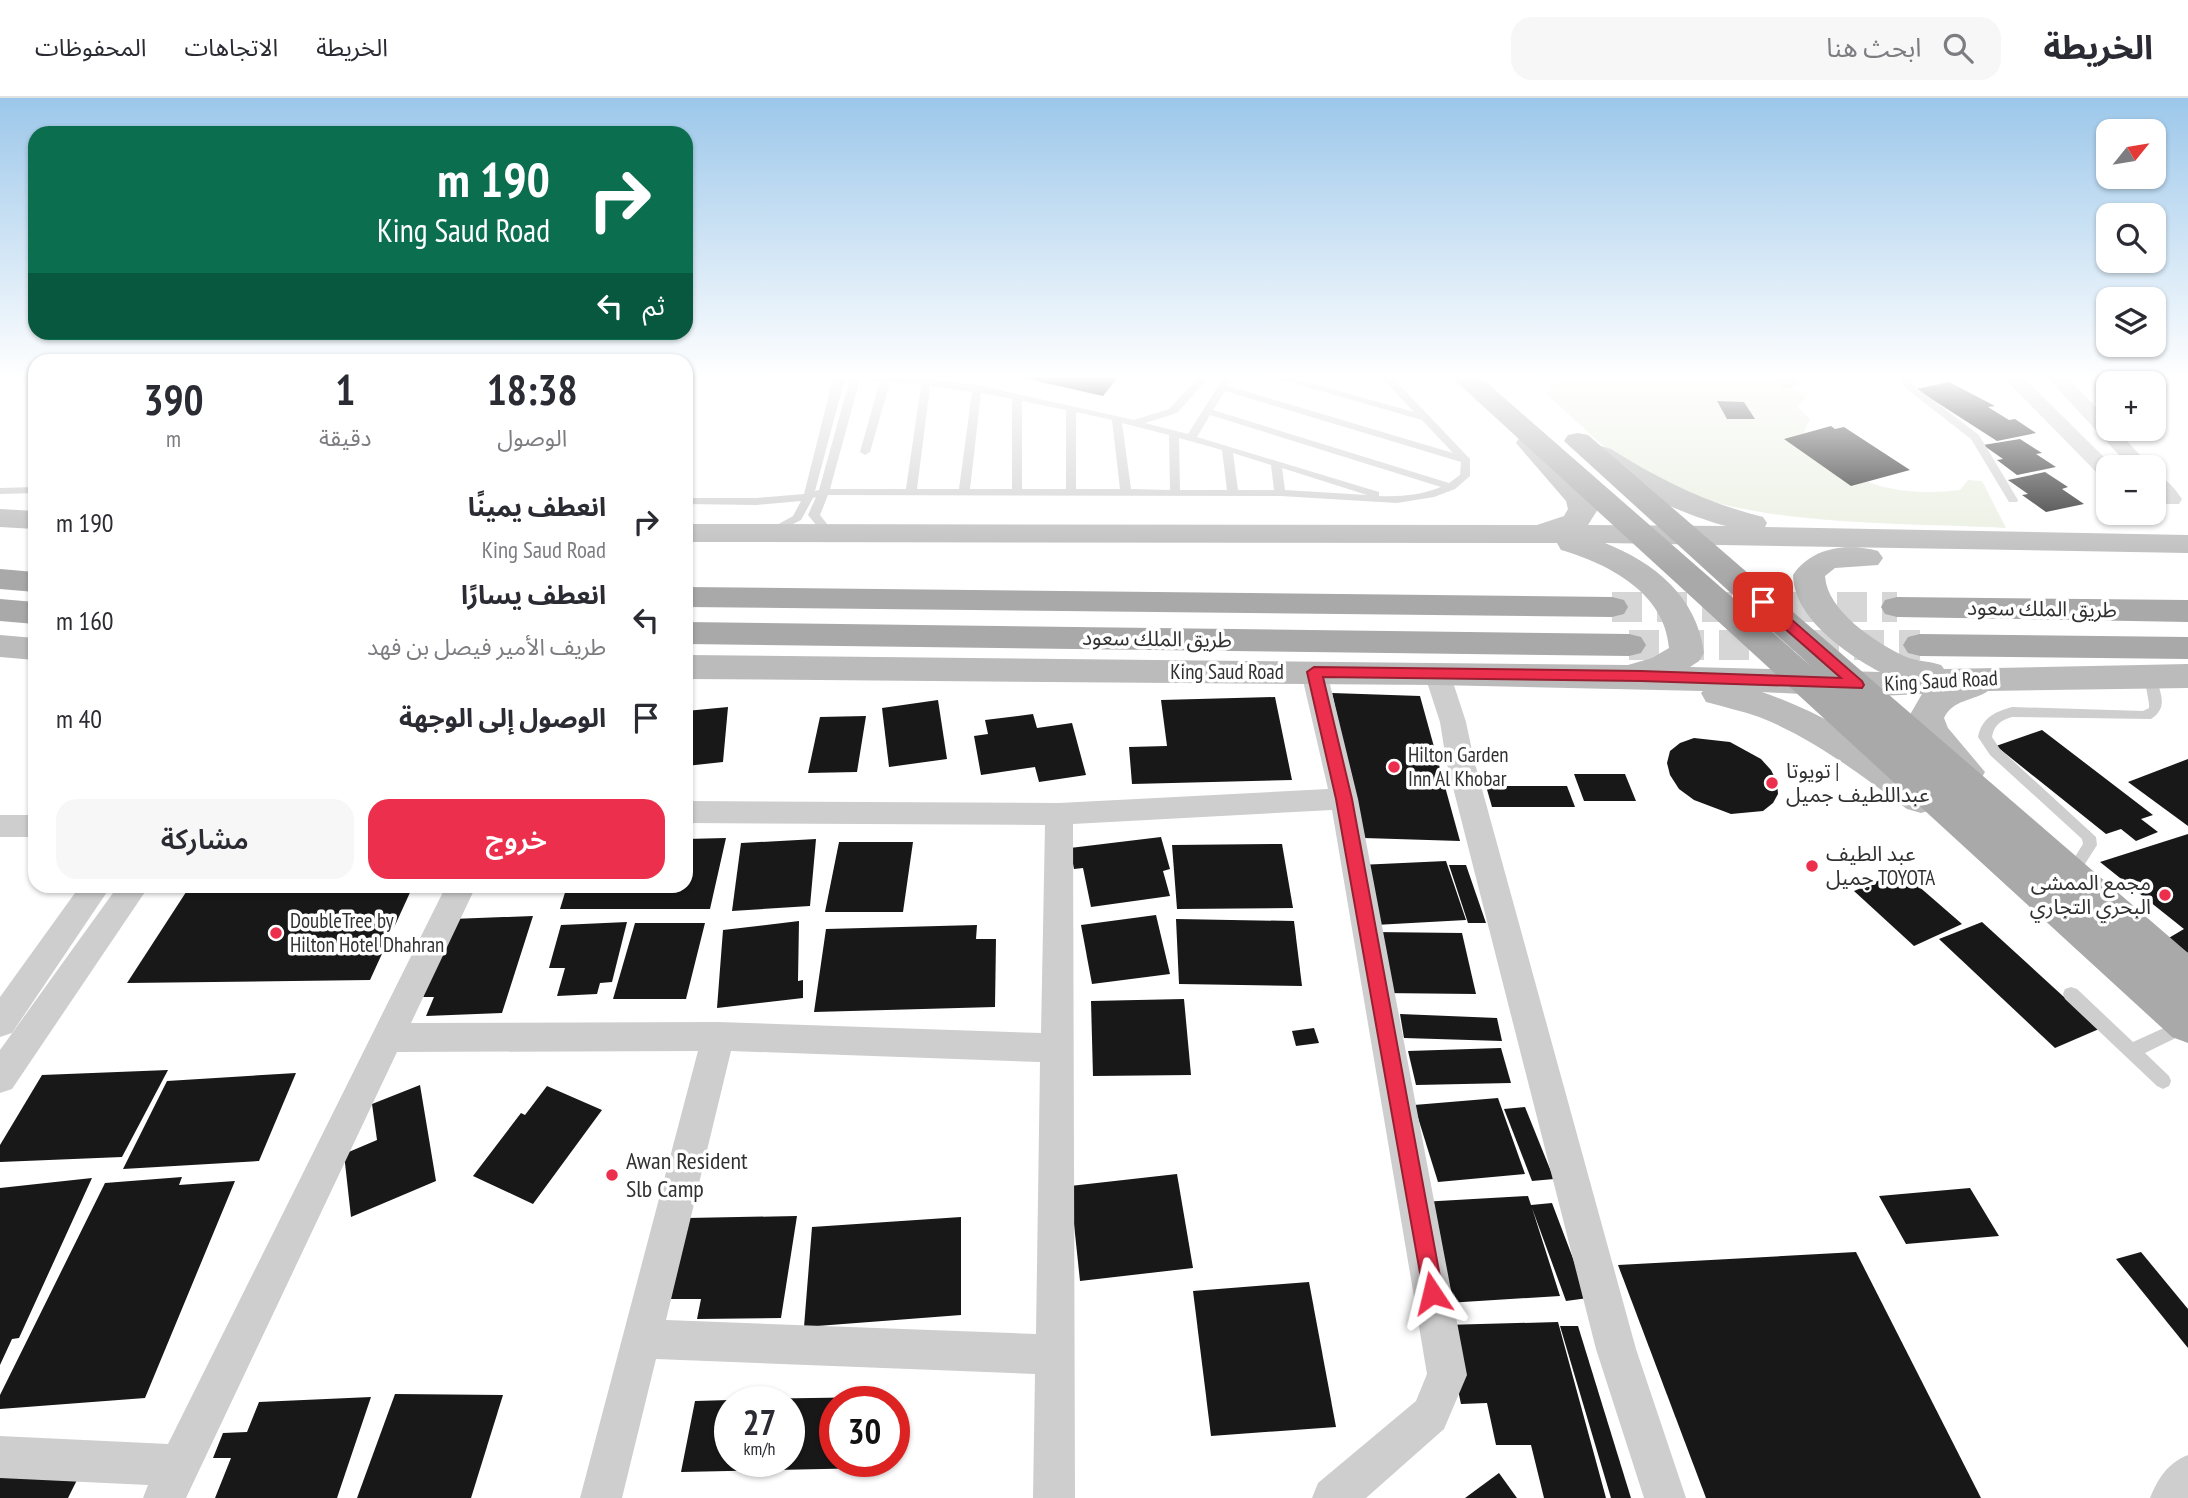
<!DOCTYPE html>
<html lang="ar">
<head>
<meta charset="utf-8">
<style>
	:root { --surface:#fff; --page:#f7f7f7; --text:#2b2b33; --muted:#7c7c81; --line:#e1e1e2; --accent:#ec2f4c }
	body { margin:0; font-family:"PT Sans Narrow","Noto Sans Arabic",sans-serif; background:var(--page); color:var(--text); direction:rtl; height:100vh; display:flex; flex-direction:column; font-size:26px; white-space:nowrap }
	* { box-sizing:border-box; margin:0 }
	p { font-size:23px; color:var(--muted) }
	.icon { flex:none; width:38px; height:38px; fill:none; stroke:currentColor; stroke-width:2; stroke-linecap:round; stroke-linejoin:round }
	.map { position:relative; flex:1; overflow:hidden; direction:ltr }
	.side { position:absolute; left:28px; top:256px; width:665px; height:539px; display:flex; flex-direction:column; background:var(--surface); border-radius:21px; box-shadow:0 2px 5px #0004; direction:rtl }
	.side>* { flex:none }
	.hud { position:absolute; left:28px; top:28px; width:665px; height:214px; border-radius:21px; box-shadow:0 2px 5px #0004; direction:rtl; background:#0b6e4f; color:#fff; overflow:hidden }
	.needle { width:46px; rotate:60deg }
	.buttons { position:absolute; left:2096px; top:21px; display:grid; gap:14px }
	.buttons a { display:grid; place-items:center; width:70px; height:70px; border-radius:14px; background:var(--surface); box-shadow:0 2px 5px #0004; font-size:35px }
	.speed { position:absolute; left:714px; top:1288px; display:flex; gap:14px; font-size:35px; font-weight:700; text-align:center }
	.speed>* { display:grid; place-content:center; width:91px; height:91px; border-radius:50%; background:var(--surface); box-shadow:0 2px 5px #0004; line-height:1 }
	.speed small { font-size:18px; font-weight:400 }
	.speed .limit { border:10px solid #d22; background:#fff; color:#111 }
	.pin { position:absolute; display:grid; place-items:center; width:60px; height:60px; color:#fff; margin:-30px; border-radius:14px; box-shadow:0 4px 10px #0006 }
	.me { position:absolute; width:77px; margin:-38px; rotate:350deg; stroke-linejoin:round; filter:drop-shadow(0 0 5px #0008) }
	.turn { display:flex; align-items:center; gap:24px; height:147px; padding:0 28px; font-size:32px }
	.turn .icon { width:91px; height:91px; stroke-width:2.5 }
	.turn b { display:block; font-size:49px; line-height:60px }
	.then { display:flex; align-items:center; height:66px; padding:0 28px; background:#0003; gap:14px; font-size:26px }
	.eta { display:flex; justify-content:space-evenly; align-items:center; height:119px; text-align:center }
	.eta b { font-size:42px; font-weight:600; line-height:49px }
	.cta { display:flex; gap:14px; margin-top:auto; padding:14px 28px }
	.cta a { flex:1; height:80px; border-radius:21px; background:var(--accent); color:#fff; font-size:28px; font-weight:600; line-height:80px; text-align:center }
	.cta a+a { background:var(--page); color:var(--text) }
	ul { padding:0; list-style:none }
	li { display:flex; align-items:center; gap:21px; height:98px; padding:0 28px }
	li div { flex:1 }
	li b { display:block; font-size:26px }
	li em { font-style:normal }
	header { display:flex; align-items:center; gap:42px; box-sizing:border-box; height:98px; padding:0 35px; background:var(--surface); border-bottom:2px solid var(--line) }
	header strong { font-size:33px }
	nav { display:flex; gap:38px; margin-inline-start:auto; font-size:24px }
	.search { width:490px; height:63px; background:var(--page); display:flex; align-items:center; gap:18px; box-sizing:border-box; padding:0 24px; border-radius:21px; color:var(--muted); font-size:26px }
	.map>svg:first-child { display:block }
	.green { fill:#e8eedf }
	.building { fill:#181818 }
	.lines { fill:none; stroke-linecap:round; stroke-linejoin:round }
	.primary-tunnel { stroke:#d6d6d6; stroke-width:30; stroke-dasharray:30 15; stroke-linecap:butt }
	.lane { fill:#cecece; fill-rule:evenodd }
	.street { fill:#cecece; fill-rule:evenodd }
	.secondary { fill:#bbb; fill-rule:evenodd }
	.primary { fill:#a9a9a9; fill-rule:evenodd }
	.route { fill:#ec2f4c; stroke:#991f31; stroke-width:2 }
	.poi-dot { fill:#ec2f4c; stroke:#fff; stroke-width:2.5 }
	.labels { text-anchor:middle; stroke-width:7; stroke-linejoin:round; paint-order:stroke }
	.street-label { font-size:21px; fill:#313131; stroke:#fff }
	.poi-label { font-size:21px; fill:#313131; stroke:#fff; text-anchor:start }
	.near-poi-label { font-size:24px; fill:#313131; stroke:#fff; text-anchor:start }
</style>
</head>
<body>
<header>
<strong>الخريطة</strong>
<div class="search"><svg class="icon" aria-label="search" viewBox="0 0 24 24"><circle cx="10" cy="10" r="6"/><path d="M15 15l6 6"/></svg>ابحث هنا</div>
<nav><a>الخريطة</a><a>الاتجاهات</a><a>المحفوظات</a></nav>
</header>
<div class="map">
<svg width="2188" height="1400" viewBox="0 0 2188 1400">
	<rect width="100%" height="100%" fill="#fff"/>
	<!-- green -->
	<path class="green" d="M1564,277H1777L1806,299L1797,309L1810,321L1805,332V344C1823,356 1840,371 1859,380C1890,395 1927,396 1960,392L1968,382L1982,383L2006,430C1898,424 1733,431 1640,374C1606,354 1576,322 1546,296L1555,283Z"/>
	<!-- building -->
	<g class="building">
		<path d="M1010,277H1120L1103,298Z"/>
		<path d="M1949,284L1995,308L1988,309L2009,322L2015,321L2036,335L1997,343L1916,291Z"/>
		<path d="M1717,303L1744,304L1755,321H1727Z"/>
		<path d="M1831,328L1835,331L1844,329L1910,372L1851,388L1784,341Z"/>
		<path d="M2020,341L2042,355L2036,356L2056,369L2017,377L1997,362L2003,361L1983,347Z"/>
		<path d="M2045,374L2068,389L2062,391L2084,406L2046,414L2022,397L2028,396L2008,382Z"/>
		<path d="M1332,595L1420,598L1460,743L1364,740Z"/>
		<path d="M1275,599L1292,682L1132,686L1129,649L1167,648L1161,602Z"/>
		<path d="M938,602L947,661L889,669L882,610Z"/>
		<path d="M728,609L723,664L686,668V613Z"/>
		<path d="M1033,616L1037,630L1072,625L1086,677L1039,684L1035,669L981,677L974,638L988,636L985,622Z"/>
		<path d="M866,618L857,674L808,675L820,619Z"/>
		<path d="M2042,632L2153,717L2141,721L2158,734L2136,743L2121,731L2106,736L1996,648Z"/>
		<path d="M1694,640L1730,644L1761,661L1771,672L1777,684L1778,696L1773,705L1763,713L1731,716L1694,702L1679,691L1670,677L1667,665L1670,653L1680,645Z"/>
		<path d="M2188,661V728L2128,684Z"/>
		<path d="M1574,676H1625L1636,703H1584Z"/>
		<path d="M1486,688H1567L1575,709H1492Z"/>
		<path d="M2188,736V855L2167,841L2184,831L2100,764Z"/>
		<path d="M1161,739L1170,771L1163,773L1170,798L1091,809L1083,770L1074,771L1070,750Z"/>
		<path d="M726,740L710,811H560L567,788H686V741Z"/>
		<path d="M816,741L810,808L732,813L741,745Z"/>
		<path d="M839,744H913L903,814H825Z"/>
		<path d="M1282,746L1293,810L1177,811L1172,747Z"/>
		<path d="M1446,763L1466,822L1375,827L1359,767Z"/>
		<path d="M1449,767H1466L1486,825H1468Z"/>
		<path d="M1901,773L1962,826L1914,848L1854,793Z"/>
		<path d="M190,788H413L370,882L127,885Z"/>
		<path d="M1156,817L1170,876L1092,886L1081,827Z"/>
		<path d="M533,818L502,915L426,918L434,899H423L452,821Z"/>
		<path d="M1176,821L1294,823L1302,888L1179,886Z"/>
		<path d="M799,823L798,883L803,882V900L717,910L723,832Z"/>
		<path d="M627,824L612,884L600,885L597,896L557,898L565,870H549L561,827Z"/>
		<path d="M1982,824L2099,931L2055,950L1939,841Z"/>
		<path d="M635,825H705L686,901H613Z"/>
		<path d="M977,827L976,841H996L995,909L814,914L826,831Z"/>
		<path d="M1374,834L1462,835L1476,896L1380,895Z"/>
		<path d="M1184,901L1191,977L1093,978L1091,903Z"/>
		<path d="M1400,916L1497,920L1502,943L1404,940Z"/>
		<path d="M1314,930L1319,945L1296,948L1292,933Z"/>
		<path d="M1501,950L1511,985L1416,987L1408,953Z"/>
		<path d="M168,972L122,1059L0,1064V1047L42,977Z"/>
		<path d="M296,975L259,1063L123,1071L167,983Z"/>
		<path d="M420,987L436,1083L351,1119L344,1056L377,1042L372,1006Z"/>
		<path d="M547,988L602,1012L533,1106L473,1078L521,1015L525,1017Z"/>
		<path d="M1498,1000L1525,1076L1438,1084L1414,1007Z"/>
		<path d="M1525,1009L1554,1081L1532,1083L1504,1011Z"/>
		<path d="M1177,1076L1193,1170L1080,1183L1070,1088Z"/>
		<path d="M182,1079L179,1087L235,1083L145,1300L0,1311V1297L105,1085Z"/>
		<path d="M92,1080L19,1240L12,1241L0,1267V1090Z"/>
		<path d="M1970,1090L1999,1138L1906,1146L1879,1098Z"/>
		<path d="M1528,1098L1531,1107L1552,1105L1588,1200L1566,1203L1532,1110L1560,1198L1447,1205L1421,1104Z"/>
		<path d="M797,1118L781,1220L697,1221L701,1201H670L687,1120Z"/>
		<path d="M961,1119V1217L804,1229L812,1129Z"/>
		<path d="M1856,1154L1981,1400H1706L1618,1167Z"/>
		<path d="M2141,1154L2188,1211V1250L2116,1161Z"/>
		<path d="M1309,1184L1336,1329L1211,1338L1193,1193Z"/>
		<path d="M1558,1224L1606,1400H1544L1531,1347H1496L1487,1305L1461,1306L1444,1227Z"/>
		<path d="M1560,1228H1578L1631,1400H1611Z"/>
		<path d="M395,1296L503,1297L471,1400H357Z"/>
		<path d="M371,1299L337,1400H215L231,1360H213L223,1335L247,1334L259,1304Z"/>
		<path d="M878,1299V1304H835V1363H872V1370L681,1374L695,1303L730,1302V1363H789V1304H750V1301Z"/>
		<path d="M1499,1375L1517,1400H1465Z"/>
		<path d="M79,1378L68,1400H0V1380Z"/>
	</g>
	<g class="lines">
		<!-- primary-tunnel -->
		<g class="primary-tunnel">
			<path d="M1612,509H1897"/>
			<path d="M1629,547H1920"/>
		</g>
		<!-- lane -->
		<g class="lane">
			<path d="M834,277H886L977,287L1134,322L1169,311L1201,277H1211L1177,315L1145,325L1188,336L1225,277H1235L1228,288L1453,355L1422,322L1265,277H1281L1414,314L1379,277H1390L1470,361V378L1455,391L1434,399L1397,405L1280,398L828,397L820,417L835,436L829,439L825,438L808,417L816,399L813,400L801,422L770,438L764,435L766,433L793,418L801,403L756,407L686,406V400H756L804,396ZM845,280L850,281L819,392L815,393ZM860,281L880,283L860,354L865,357L870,354L890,284L921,287L906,391H830ZM930,288L972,294L959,391H917ZM1225,293L1461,364L1460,377L1449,385L1213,312ZM981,295L1012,301V391H970ZM1022,303L1066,312V391H1022ZM1076,314L1112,322L1120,391H1076ZM1210,317L1441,389C1421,397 1400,399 1379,398V394L1197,339ZM1122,325L1169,337L1170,392L1131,391ZM1179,340L1222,352L1227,392H1180ZM1233,355L1271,367L1274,392H1238ZM1282,370L1367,397L1285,392Z"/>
			<path d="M1897,277H1907L1914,288L1979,337L2018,402L2017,404H2009L1971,341L1908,292Z"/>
			<path d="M35,389V395L0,396V390Z"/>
			<path d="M2150,573L2156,577C2160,596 2169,609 2151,621L2012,619C2001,622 1994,627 1992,639L2000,651L2096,739L2097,747L2076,780H2066L2064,776L2083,746L2082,741L1990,657L1978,639C1982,620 1994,614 2012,609L2143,613L2149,610V606L2144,577Z"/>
			<path d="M2071,889L2077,891L2133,944L2188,919V934L2145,955L2169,978L2171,983L2169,988L2163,991L2157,988L2065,901L2063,896L2065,891Z"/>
		</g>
		<!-- street -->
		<g class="street">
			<path d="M1772,277H1792L1799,285L1789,291L1782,289Z"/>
			<path d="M2001,277H2021L2114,369H2109V382L2102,380Z"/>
			<path d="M2045,277H2065L2109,323V331H2116L2151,369H2130Z"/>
			<path d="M2154,377C2166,379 2175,391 2182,401L2179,406H2163L2154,396Z"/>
			<path d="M1314,565L1323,568L1327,574L1358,701L1467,1277L1444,1331L1366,1400H1312L1318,1385L1416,1303L1427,1276L1332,712L1073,726L1075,1400H1033L1035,1276L656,1261L622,1400H580L698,953L397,954L186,1400H143L148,1387L0,1380V1338L168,1346L446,788H476L411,925L718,924L1041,935L1045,727L686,725V703L1059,705L1328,691L1301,574L1305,568ZM731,953L1040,964L1036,1236L666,1222Z"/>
			<path d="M1437,566L1446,569L1450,575L1466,624L1474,662L1636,1251L1686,1400H1644L1596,1251L1446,662L1440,624L1424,575L1428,569Z"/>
			<rect x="0" y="717" width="35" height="22"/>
			<path d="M80,788H111L12,935L0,939V899Z"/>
			<path d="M118,788H149L12,991L0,995V952Z"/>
			<path d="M2188,1357V1400H2150C2158,1380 2168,1365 2188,1357Z"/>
		</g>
		<!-- secondary -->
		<g class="secondary">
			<path d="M1530,337L1540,339L1596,401L1598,411L1588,427L1726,428C1693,420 1605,384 1587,357L1591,351L1601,348L1611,351C1660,382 1707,405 1763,419L1767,425L1765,429L2188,437V455L1605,445C1655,465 1697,499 1704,555L1699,563L1690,569L1880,574C1845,555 1794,520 1793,477C1812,449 1847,445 1878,453L1883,460L1878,467L1835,470L1825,478C1827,513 1875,544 1904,558C1915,563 1929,563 1941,567L1944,571L2188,566V590L1988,593C1974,603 1953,601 1944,620L1948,630L1985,674L1979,684C1971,686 1961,689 1953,684C1937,673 1915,637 1908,620L1922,596L1857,599L1762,594C1826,616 1880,652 1935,691L1940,701L1935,711L1921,715L1907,711C1861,677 1813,640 1759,619C1742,613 1724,609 1706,604L1701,595L1703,593L1437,587L686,581V557L1628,567L1652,560L1669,550C1665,495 1609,466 1561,452L1557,445L686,444V426L1537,427L1564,418L1568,411L1566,403L1516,345L1520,339Z"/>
			<path d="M0,411L35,413V431L0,429Z"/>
			<path d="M0,537L35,540V562L0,559Z"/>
		</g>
		<!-- primary -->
		<g class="primary">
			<path d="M1449,277H1478L1812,569L1564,343L1568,337L1578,335L1588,337L2188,855V945L2172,939Z"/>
			<path d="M0,471L35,474V494L0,491Z"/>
			<path d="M686,489L1612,499L1624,502L1628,509L1624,516L1612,519L686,509Z"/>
			<path d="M1897,499L2188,502V524L1897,519L1885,516L1881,509L1885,502Z"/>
			<path d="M0,501L35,504V526L0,523Z"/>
			<path d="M686,524L1629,536L1641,539L1646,547L1641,555L1629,558L686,546Z"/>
			<path d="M1920,536L2188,539V561L1920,558L1908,555L1903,547L1908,539Z"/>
		</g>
	</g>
	<!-- sky -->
	<linearGradient id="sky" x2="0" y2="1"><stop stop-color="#9cc7ea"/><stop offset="0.59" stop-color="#fff"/><stop offset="1" stop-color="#fff" stop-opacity="0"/></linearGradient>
	<rect width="2188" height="473" fill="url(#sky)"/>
	<!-- route -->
	<path class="route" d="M1763,500L1768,501L1862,583L1864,587L1862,590L1641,583L1323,579L1352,701L1443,1195L1440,1203L1432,1206L1425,1203L1336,701L1307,574L1314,569L1641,573L1841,580L1758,507L1757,504Z"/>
	<!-- markers -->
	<g class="poi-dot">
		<circle cx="1394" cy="669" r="7"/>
		<circle cx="1772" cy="685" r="7"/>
		<circle cx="1812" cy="768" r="7"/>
		<circle cx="2165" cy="797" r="7"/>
		<circle cx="276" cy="835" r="7"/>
		<circle cx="612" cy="1077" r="7"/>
	</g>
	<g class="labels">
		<!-- street labels -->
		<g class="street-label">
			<text transform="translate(2042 511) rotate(1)" y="7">طريق الملك سعود</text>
			<text transform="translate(1157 541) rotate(1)" y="7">طريق الملك سعود</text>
			<text x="1227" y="581">King Saud Road</text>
			<text transform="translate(1941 583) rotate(-3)" y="7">King Saud Road</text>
		</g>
		<!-- poi labels -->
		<g class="poi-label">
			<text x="1408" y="664">Hilton Garden<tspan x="1408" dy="24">Inn Al Khobar</tspan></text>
			<text x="1786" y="680">تويوتا |<tspan x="1786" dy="24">عبداللطيف جميل</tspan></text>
			<text x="1826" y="763">عبد الطيف<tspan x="1826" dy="24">جميل TOYOTA</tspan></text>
			<text x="2151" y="792" text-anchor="end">مجمع الممشى<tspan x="2151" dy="24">البحري التجاري</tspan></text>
			<text x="290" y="830">DoubleTree by<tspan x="290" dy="24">Hilton Hotel Dhahran</tspan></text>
		</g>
		<!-- near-poi labels -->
		<g class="near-poi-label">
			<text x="626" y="1071">Awan Resident<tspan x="626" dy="28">Slb Camp</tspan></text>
		</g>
	</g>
</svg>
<div class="buttons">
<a><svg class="needle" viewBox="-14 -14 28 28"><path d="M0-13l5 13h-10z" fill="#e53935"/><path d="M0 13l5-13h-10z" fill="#7c7c81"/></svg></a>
<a><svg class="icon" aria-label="search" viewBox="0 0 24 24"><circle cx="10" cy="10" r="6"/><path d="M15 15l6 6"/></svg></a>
<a><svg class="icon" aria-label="layers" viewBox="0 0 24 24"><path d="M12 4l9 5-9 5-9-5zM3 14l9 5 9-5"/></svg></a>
<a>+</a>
<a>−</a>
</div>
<div class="speed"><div>27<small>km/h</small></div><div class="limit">30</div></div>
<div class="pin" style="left:1763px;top:504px;background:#d93025"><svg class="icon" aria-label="arrive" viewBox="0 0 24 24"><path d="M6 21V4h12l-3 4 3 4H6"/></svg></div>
<svg class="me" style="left:1432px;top:1195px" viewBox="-20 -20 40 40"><path d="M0-17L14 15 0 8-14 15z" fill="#ec2f4c" stroke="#fff" stroke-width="4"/></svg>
<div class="hud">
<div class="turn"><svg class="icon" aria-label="right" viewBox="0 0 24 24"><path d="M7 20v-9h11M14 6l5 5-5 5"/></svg><div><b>190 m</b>King Saud Road</div></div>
<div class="then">ثم<svg class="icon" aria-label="left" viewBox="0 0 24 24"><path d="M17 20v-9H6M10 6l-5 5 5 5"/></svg></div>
</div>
<section class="side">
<div class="eta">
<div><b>18:38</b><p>الوصول</p></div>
<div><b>1</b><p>دقيقة</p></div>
<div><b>390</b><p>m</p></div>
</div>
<ul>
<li><svg class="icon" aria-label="right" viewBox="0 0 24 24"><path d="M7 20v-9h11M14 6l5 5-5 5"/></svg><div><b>انعطف يمينًا</b><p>King Saud Road</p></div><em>190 m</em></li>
<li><svg class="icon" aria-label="left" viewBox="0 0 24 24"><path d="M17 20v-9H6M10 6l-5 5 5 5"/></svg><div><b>انعطف يسارًا</b><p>طريف الأمير فيصل بن فهد</p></div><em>160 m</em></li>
<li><svg class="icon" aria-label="arrive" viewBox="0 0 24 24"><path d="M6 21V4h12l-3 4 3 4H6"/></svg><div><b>الوصول إلى الوجهة</b></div><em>40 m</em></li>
</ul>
<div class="cta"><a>خروج</a><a>مشاركة</a></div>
</section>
</div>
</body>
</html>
